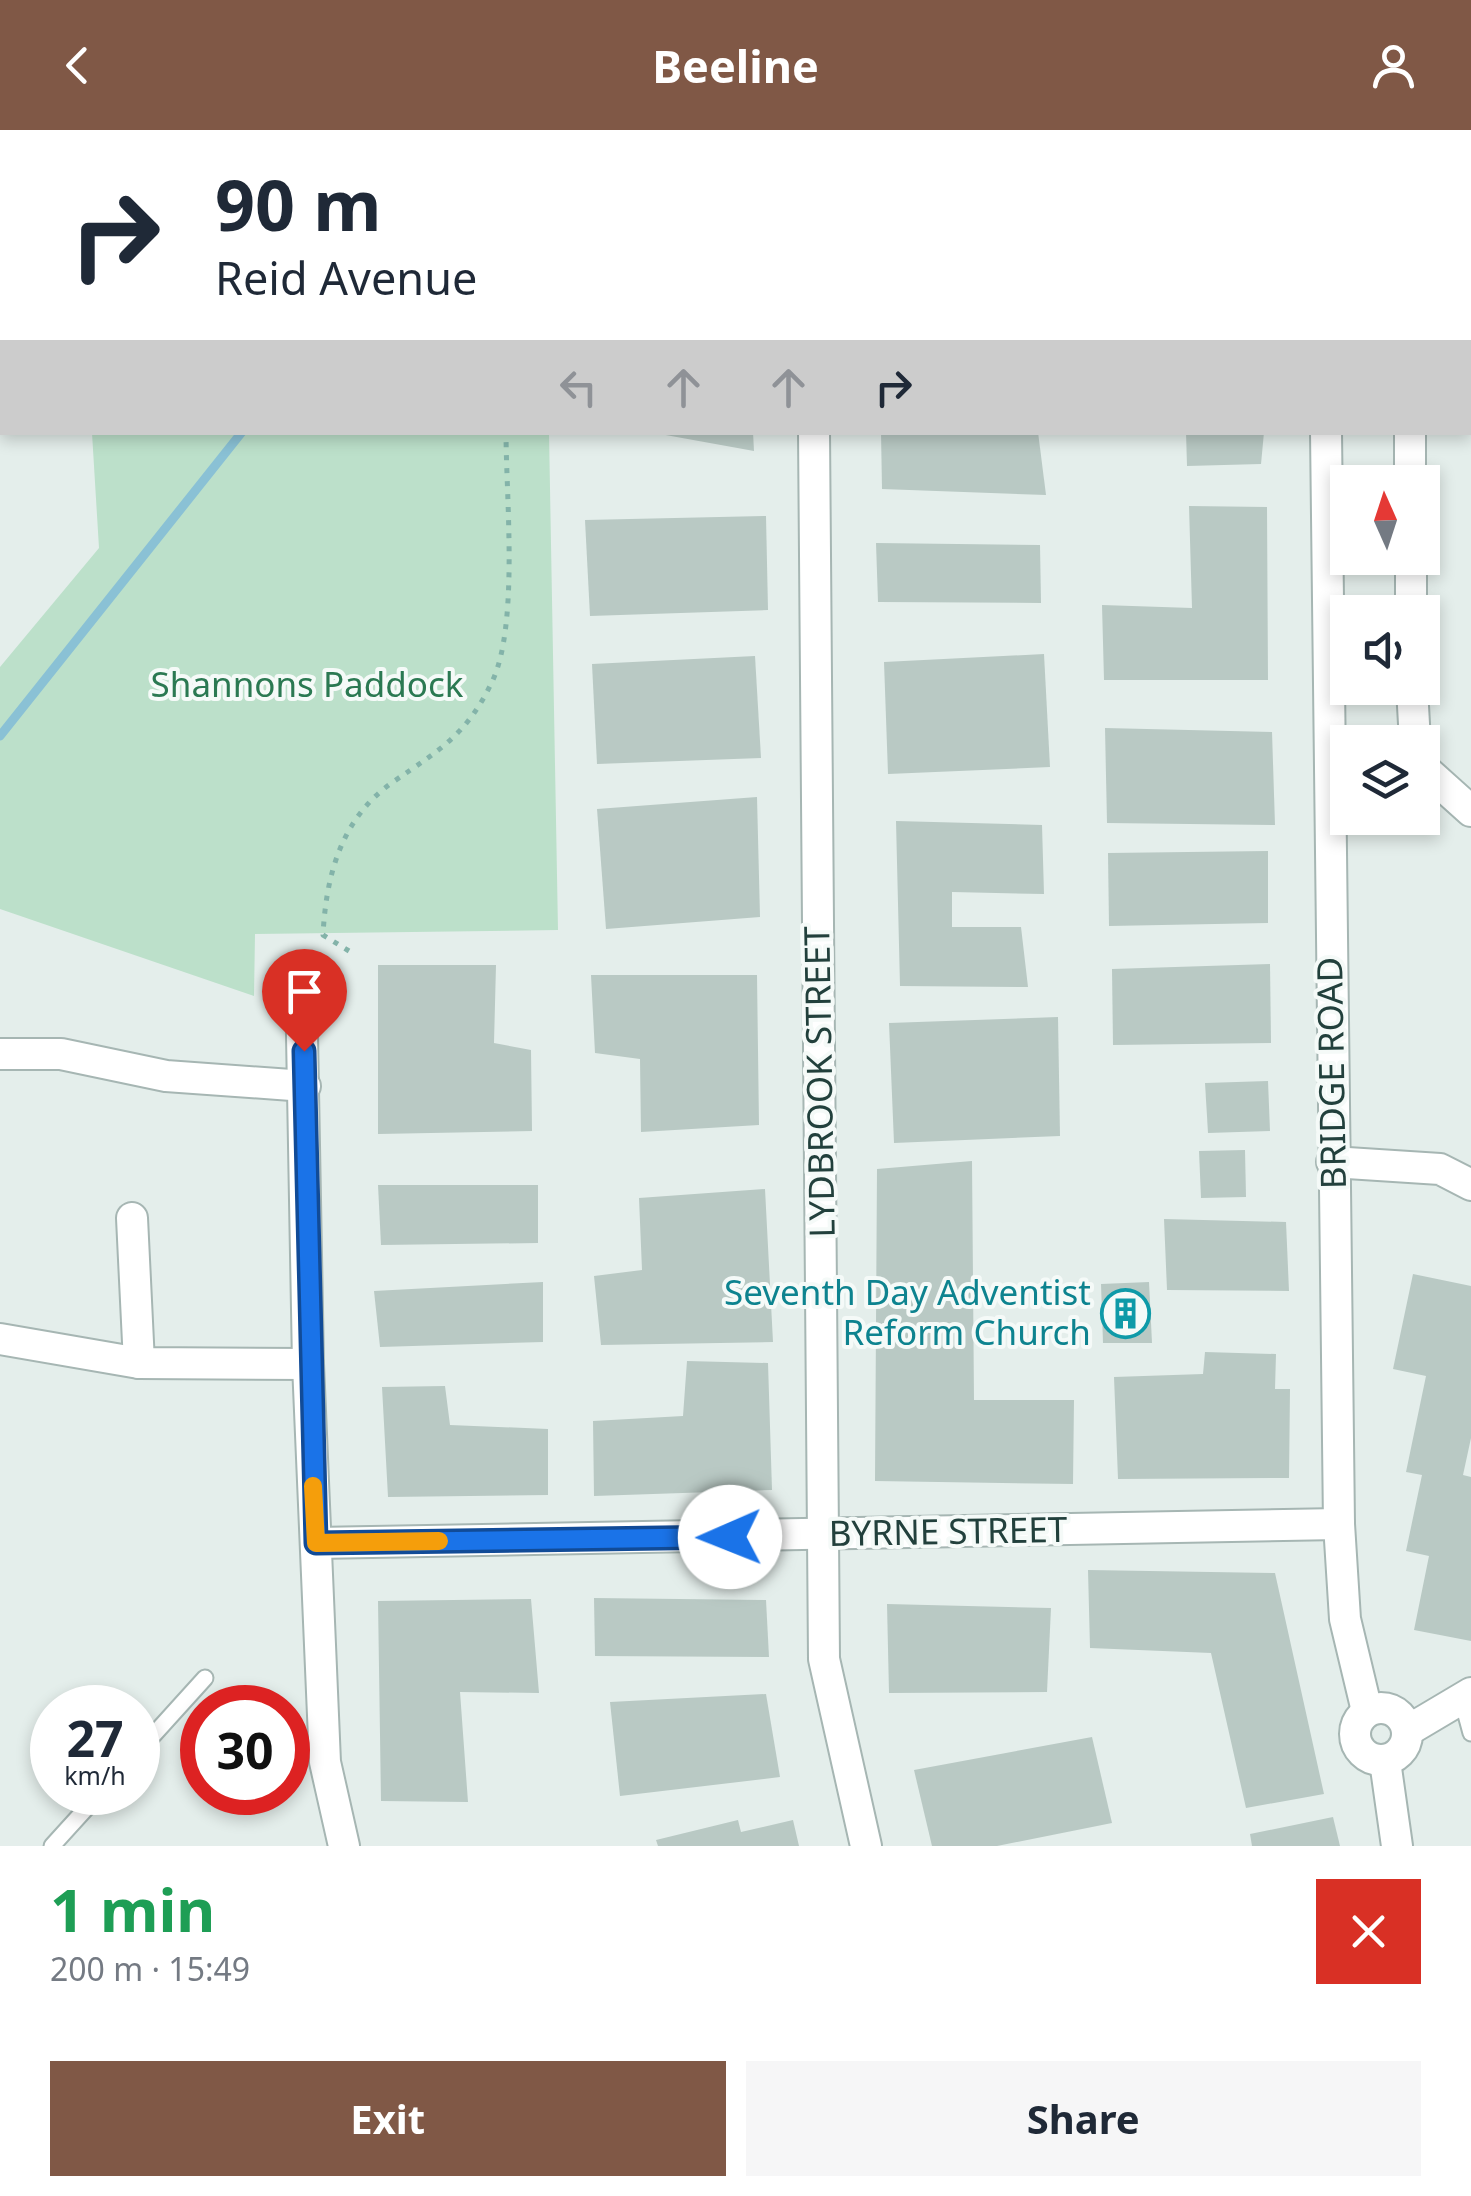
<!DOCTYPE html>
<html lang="en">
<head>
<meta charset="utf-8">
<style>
	:root { --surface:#fff; --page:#f6f6f7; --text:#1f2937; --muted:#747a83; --accent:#805846 }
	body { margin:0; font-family:"Noto Sans",sans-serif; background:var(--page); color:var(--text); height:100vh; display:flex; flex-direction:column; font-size:38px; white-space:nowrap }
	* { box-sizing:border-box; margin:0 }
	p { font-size:32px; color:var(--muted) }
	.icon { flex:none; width:55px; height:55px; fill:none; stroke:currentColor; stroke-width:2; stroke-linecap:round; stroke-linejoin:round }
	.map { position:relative; height:1716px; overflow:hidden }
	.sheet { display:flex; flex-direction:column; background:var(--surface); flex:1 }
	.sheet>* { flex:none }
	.banner { position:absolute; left:0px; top:0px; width:1472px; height:305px; box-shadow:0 5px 15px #0003; background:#fff; color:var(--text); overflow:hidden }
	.needle { width:65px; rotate:357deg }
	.controls { position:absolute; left:1330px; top:335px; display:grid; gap:20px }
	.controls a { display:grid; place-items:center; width:110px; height:110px; border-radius:0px; background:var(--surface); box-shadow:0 5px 15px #0003; font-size:50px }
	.speed { position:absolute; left:30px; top:1555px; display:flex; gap:20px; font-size:50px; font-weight:700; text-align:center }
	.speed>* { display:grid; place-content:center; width:130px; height:130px; border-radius:50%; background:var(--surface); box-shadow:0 5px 15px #0003; line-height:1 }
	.speed small { font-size:25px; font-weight:400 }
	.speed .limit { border:15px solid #d22; background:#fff; color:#111 }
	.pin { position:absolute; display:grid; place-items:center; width:85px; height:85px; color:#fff; margin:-102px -42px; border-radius:50% 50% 50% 0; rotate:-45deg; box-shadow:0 0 10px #0007 }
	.pin .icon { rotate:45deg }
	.me { position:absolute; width:110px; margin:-55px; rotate:269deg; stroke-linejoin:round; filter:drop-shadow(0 0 8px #0008) }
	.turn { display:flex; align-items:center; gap:35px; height:210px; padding:0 50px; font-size:45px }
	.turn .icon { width:130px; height:130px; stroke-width:2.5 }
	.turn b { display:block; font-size:70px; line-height:85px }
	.lanes { display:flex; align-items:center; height:95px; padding:0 50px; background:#0003; justify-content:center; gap:50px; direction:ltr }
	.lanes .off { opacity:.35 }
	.round { display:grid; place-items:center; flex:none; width:105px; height:105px; border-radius:0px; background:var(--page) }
	.summary { display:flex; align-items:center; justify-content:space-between; height:170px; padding:0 50px }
	h1 { font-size:60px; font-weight:700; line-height:75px; color:#1e9e55 }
	.button { display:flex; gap:20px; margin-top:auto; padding:20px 50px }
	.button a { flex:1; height:115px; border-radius:0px; background:var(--accent); color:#fff; font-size:40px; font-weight:700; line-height:115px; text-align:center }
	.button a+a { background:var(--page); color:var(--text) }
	header { display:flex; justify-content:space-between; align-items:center; height:130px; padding:0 50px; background:var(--accent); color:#fff; font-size:45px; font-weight:700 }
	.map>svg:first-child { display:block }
	.green { fill:#bce0ca }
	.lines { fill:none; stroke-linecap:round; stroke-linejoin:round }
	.stream { stroke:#8ac1d5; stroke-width:9 }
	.building { fill:#b9c9c4 }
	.service-casing { stroke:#a6b6b3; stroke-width:19 }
	.minor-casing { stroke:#a6b6b3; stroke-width:34 }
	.tertiary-casing { stroke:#a6b6b3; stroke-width:34 }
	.path { stroke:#83b3a9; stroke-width:5; stroke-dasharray:5 8; stroke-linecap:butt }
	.service { stroke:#fff; stroke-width:15 }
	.minor { stroke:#fff; stroke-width:30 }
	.tertiary { stroke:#fff; stroke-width:30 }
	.route-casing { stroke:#114b97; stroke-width:25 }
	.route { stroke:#1a73e8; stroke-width:18 }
	.slow { stroke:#f59e0b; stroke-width:18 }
	.labels { text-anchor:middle; stroke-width:8; stroke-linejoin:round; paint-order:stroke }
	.park-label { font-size:35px; fill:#2b7952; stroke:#f5faf8 }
	.street-label { font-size:35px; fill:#22403c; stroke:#f5faf8 }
	.culture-label { font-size:35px; fill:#0d838f; stroke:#f5faf8; text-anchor:end }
</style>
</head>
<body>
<header><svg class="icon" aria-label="back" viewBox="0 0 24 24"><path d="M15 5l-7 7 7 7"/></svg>Beeline<svg class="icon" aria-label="person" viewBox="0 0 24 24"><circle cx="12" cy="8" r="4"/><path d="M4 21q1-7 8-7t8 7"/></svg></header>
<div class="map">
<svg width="1471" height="1716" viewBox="0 0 1471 1716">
	<rect width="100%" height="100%" fill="#e4eeeb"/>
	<!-- green -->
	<g class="green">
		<path d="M220,0H534L221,2Z"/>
		<path d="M92,303H549L558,800L255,804L254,866L0,779V537L99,418Z"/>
	</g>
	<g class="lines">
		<!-- stream -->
		<g class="stream">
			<path d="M481,2L483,0"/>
			<path d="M0,606L242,302"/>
		</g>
	</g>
	<!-- building -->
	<g class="building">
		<path d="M660,302H753L754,321L660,304Z"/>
		<path d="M881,302H1038L1046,365L882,359Z"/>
		<path d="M1186,302H1264L1261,334L1187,336Z"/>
		<path d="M1189,376L1267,377L1268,550H1104L1102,475L1192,478Z"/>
		<path d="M766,386L768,480L590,486L585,390Z"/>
		<path d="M876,413L1040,415L1041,473L878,472Z"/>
		<path d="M1044,524L1050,637L888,644L884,532Z"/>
		<path d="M755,526L761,628L597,634L592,534Z"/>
		<path d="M1105,598L1272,602L1275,695L1107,693Z"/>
		<path d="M757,667L760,787L606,799L597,679Z"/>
		<path d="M896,691L1042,695L1044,764L952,762V797H1021L1028,857L900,856Z"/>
		<path d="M1268,721V793L1109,796L1108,723Z"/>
		<path d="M1270,834L1271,913L1113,915L1112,839Z"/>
		<path d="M378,835H496L494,913L531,920L532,1001L378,1004Z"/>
		<path d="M591,845H757L759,995L641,1002L640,929L595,923Z"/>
		<path d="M1058,887L1060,1006L894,1013L889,893Z"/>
		<path d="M1268,951L1270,1001L1208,1003L1205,953Z"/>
		<path d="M1245,1020L1246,1067L1201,1068L1199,1021Z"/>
		<path d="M972,1031L974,1270H1074L1073,1354L875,1351L877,1039Z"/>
		<path d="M378,1055H538V1113L381,1115Z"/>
		<path d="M765,1059L773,1212L601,1215L594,1146L642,1140L639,1068Z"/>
		<path d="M1164,1089L1286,1092L1289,1161L1167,1160Z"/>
		<path d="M1413,1144L1471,1156V1308L1463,1345L1471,1347V1511L1414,1500L1429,1426L1406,1421L1422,1345L1406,1342L1426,1246L1393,1239Z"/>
		<path d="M543,1152V1212L380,1217L374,1161Z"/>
		<path d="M1149,1152L1152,1213H1103L1101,1154Z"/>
		<path d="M1205,1222L1276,1224L1275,1259H1290L1289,1348L1118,1349L1114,1247L1203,1244Z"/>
		<path d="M687,1231L768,1233L772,1360L594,1366L593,1291L683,1286Z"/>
		<path d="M445,1256L450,1295L548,1299V1365L388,1367L382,1257Z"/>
		<path d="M1088,1440L1275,1443L1324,1664L1246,1678L1211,1523L1090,1518Z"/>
		<path d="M594,1468L766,1470L769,1527L595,1526Z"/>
		<path d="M531,1469L539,1563L460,1562L468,1672L381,1671L378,1471Z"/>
		<path d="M887,1474L1051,1478L1047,1562L889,1563Z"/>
		<path d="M766,1564L780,1647L620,1666L610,1572Z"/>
		<path d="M1092,1607L1112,1693L997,1716H932L914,1640Z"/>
		<path d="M1333,1687L1340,1716H1252L1250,1704Z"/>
		<path d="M738,1690L741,1702L793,1690L799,1716H658L656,1710Z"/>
	</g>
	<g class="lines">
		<defs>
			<g id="service">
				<path d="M1462,1570L1471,1603"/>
				<path d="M138,1622L205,1548"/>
				<path d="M52,1716L101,1662"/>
			</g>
			<g id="minor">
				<path d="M810,0V2"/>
				<path d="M1470,152H1471"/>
				<path d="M814,302L824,1529L866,1716"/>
				<path d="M1410,352V302"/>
				<path d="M1411,428V482"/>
				<path d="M1412,558L1415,612"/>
				<path d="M1422,637L1471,681"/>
				<path d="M301,851L308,1234L325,1632L344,1716"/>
				<path d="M0,924H61L166,946L305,956"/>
				<path d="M1332,1032L1440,1039L1471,1055"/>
				<path d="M132,1088L139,1233"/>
				<path d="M0,1209L139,1233L308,1234"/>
				<path d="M316,1413L1339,1394"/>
				<path d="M1407,1601L1471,1563"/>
			</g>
			<g id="tertiary">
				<path d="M1032,0L1039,2"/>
				<path d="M1109,0L1113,2"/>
				<path d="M1470,66H1471"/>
				<path d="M1326,302L1339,1394L1345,1489L1367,1581"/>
				<circle cx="1381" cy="1604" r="26"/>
				<path d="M1385,1631L1397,1716"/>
			</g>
		</defs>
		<!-- service casing -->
		<use href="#service" class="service-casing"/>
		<!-- minor casing -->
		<use href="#minor" class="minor-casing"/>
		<!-- tertiary casing -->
		<use href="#tertiary" class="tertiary-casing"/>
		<!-- path -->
		<g class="path">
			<path d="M518,2L519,0"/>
			<path d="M349,821L323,805C326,746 341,688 393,652C439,620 466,606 492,552C519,495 506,368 506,302"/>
		</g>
		<!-- service -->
		<use href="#service" class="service"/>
		<!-- minor -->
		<use href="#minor" class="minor"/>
		<!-- tertiary -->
		<use href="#tertiary" class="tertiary"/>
	</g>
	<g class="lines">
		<defs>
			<path id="route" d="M304,921L316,1413L730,1407"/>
		</defs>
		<!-- route casing -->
		<use href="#route" class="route-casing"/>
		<!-- route -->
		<use href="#route" class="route"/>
		<!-- slow -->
		<path class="slow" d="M313,1356L316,1413L439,1411"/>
	</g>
	<!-- icons -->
	<defs>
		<symbol id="building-ring" viewBox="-11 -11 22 22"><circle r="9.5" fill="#f5faf8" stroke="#0f9aa8" stroke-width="1.5"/><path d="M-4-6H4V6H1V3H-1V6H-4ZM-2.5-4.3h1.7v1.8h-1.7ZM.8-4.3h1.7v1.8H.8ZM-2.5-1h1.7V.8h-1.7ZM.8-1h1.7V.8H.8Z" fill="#0f9aa8"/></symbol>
	</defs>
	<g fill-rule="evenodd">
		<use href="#building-ring" x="1098" y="1156" width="55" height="55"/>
	</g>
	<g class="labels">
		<!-- park labels -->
		<g class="park-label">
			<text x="307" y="567">Shannons Paddock</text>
		</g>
		<!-- street labels -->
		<g class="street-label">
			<text transform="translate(1332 943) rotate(-91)" y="12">BRIDGE ROAD</text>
			<text transform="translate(820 952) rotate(-91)" y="12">LYDBROOK STREET</text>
			<text transform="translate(948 1402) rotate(-1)" y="12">BYRNE STREET</text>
		</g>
		<!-- culture labels -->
		<g class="culture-label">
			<text x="1091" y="1175">Seventh Day Adventist<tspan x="1091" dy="40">Reform Church</tspan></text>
		</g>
	</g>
</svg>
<div class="controls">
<a><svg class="needle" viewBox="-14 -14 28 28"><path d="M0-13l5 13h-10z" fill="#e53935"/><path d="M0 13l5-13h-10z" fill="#747a83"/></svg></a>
<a><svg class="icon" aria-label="sound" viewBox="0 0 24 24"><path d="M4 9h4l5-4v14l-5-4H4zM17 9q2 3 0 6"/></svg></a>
<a><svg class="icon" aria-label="layers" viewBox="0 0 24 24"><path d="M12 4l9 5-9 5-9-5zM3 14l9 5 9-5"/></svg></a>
</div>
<div class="speed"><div>27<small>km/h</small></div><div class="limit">30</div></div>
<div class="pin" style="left:304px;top:921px;background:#d93025"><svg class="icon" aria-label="arrive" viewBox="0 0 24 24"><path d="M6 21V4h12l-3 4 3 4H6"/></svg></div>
<svg class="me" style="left:730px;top:1407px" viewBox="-20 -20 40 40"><circle r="19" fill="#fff"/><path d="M0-13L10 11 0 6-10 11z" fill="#1a73e8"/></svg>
<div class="banner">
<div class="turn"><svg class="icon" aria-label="right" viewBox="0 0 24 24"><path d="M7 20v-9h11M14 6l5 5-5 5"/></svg><div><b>90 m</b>Reid Avenue</div></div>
<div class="lanes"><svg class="icon off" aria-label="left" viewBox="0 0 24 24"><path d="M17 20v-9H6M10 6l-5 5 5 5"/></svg><svg class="icon off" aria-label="ahead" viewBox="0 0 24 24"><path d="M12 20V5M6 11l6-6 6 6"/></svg><svg class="icon off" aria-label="ahead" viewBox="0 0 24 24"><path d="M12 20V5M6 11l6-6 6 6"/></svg><svg class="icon" aria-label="right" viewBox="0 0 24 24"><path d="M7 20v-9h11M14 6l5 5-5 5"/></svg></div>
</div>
</div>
<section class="sheet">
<div class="summary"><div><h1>1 min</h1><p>200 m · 15:49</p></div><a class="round" style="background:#d93025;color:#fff"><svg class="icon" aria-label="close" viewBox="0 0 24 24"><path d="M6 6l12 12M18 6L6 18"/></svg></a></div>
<div class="button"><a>Exit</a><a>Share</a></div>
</section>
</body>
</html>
